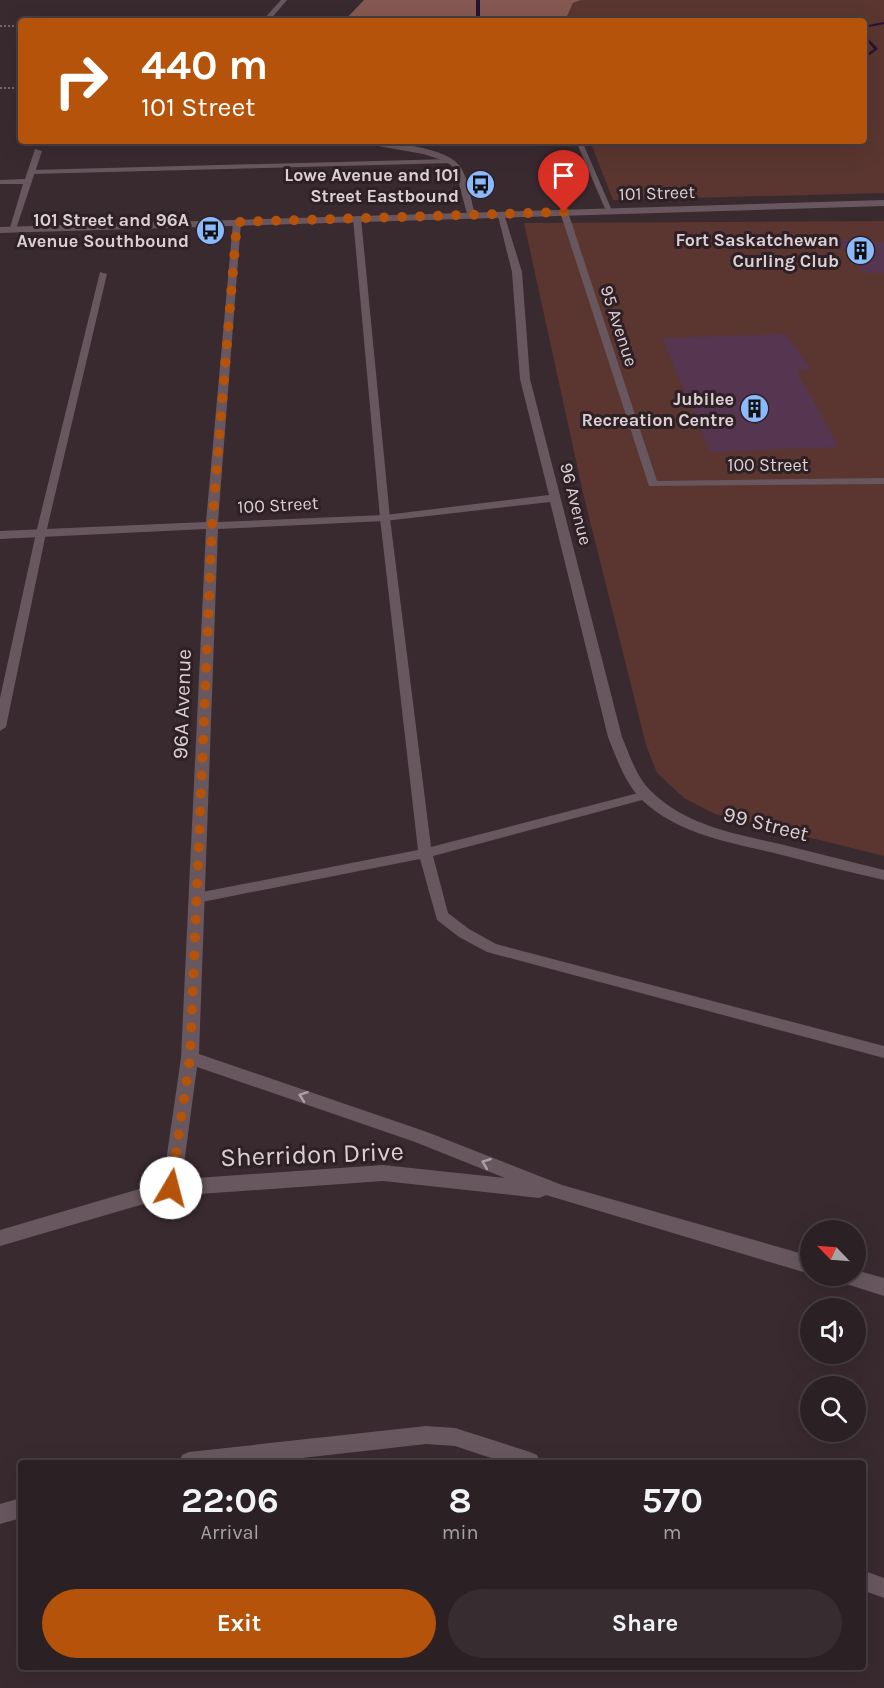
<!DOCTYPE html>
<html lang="en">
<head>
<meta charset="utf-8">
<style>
	:root { --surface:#2b2024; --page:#372d31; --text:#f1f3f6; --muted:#a6a3a6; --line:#473e41; --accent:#b45309 }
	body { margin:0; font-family:Karla,sans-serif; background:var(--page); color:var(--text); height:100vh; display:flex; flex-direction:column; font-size:22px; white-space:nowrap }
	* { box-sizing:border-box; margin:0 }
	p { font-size:20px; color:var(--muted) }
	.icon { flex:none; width:33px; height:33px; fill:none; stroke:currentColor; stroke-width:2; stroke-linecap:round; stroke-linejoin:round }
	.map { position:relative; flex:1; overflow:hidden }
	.sheet { position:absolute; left:18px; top:1460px; width:848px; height:210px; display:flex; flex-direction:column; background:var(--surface); border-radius:6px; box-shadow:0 6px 24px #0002,0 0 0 2px var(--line) }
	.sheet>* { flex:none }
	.top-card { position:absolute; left:18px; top:18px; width:849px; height:126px; border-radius:6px; box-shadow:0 6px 24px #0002,0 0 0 2px var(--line); background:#b45309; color:#fff; overflow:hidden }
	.needle { width:39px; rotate:295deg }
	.tools { position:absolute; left:800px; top:1220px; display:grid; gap:12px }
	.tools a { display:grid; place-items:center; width:66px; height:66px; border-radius:50%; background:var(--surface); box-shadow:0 6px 24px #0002,0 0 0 2px var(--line); font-size:30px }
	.pin { position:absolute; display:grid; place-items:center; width:51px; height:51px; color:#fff; margin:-62px -26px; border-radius:50% 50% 50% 0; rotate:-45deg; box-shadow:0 0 6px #0007 }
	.pin .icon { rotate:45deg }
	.me { position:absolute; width:66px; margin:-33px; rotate:8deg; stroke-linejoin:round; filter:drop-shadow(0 0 4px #0008) }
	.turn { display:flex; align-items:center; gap:21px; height:126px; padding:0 24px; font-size:27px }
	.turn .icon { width:78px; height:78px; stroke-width:2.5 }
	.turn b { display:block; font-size:42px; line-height:51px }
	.eta { display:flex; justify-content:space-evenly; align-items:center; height:102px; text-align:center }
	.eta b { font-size:36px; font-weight:700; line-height:42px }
	.action { display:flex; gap:12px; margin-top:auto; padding:12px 24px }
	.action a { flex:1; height:69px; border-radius:36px; background:var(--accent); color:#fff; font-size:24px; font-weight:700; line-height:69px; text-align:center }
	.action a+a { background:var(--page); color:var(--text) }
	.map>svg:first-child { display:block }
	.green { fill:#5b3630 }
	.forest { fill:#855952 }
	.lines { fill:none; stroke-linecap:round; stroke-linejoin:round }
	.stream { fill:#271331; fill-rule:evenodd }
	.building { fill:#553550 }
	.path { stroke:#887c81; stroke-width:1.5; stroke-dasharray:2 2; stroke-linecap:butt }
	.service { fill:#68575e; fill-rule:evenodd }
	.minor { fill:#68575e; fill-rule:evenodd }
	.tertiary { fill:#68575e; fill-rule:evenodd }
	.oneway { stroke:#aca0a5 }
	.route { stroke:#b45309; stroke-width:10; stroke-dasharray:0 18 }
	.labels { text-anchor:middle; stroke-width:6; stroke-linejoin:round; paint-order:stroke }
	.far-poi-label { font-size:18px; font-weight:bold; fill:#dad0d4; stroke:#2f2026; text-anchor:end }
	.far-street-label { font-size:18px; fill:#dad0d4; stroke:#2f2026 }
	.street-label { font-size:21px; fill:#dad0d4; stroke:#2f2026 }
	.near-street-label { font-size:26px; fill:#dad0d4; stroke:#2f2026 }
</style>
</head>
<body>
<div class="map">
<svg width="884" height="1688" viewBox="0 0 884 1688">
	<rect width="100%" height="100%" fill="#392a30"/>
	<!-- green -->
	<g class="green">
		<path d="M581,0H884V193L613,200L590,141H864V21H565L573,3Z"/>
		<path d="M884,221V856L715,814L684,798L657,773L646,745L584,497L524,223Z"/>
	</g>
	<!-- forest -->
	<path class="forest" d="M364,0H581L573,3L565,21H344Z"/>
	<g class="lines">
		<!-- stream -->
		<g class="stream">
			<rect x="476" y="0" width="4" height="21"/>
			<path d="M884,22V24L864,28V26Z"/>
			<path d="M864,34L878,49L864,59V56L874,49L864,37Z"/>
		</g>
	</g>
	<!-- building -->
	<g class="building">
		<path d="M867,239L869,242H884V273H862L838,240Z"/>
		<path d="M786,334L811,369L797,371L839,447L710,452L662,338Z"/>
	</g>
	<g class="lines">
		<!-- path -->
		<g class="path">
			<path d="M198,21L244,20"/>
			<path d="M0,26H21"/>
			<path d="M0,88H21"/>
		</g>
		<!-- service -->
		<g class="service">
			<path d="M576,141H582L613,213L606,211Z"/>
			<path d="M450,159L454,161L453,163L31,174L27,172L31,170Z"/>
			<path d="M357,216L361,218L390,518L431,847L646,791L653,795L646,799L433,856L448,913L469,929L496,944L884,1046V1058L487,952L459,937L437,920L420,859L197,903L192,902L190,898L192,894L197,893L418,850L380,518L353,218Z"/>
			<path d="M100,272L107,274L46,533L6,727L0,731V698L36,533Z"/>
			<path d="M426,1426L455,1428L530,1452L537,1455L540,1462H503L455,1446L426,1444L267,1462H179L182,1455L189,1452Z"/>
			<path d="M21,1498V1518L0,1524V1504Z"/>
			<path d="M862,1570L884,1578V1598L862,1590Z"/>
		</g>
		<!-- minor -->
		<g class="minor">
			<path d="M281,0H287L269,21H262Z"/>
			<path d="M350,141C376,141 442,144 459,165C469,178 470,198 475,214L471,217L467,214L457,176L452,166L445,161L423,154Z"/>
			<path d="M35,149L42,151L16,229L9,231L23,184H0V180L25,179Z"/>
			<path d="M564,209L568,212L657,481L884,478V484L649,486L560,212Z"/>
			<path d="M497,212L504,214L522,272L530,379L622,737C630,756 637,779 653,793C688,826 736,834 780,844C815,853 849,861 884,870V880C850,872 816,864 782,855C734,843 681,836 643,801C625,784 617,759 608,737L550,502L385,521L218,529L199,1054L427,1132L562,1185L810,1256V1274L546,1195L539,1198L383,1181L171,1196L0,1246V1230L163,1182L181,1058L206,529L0,539V531L206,522L233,222L237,219L241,222L218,522L385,515L549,495L520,379L512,272ZM197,1067L415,1142L505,1178L383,1165L182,1179Z"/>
			<path d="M855,1270L884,1278V1296L837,1281L834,1275H855Z"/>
		</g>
		<!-- tertiary -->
		<path class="tertiary" d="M884,200V206L0,233V227Z"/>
	</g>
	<!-- one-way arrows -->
	<defs><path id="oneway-chevron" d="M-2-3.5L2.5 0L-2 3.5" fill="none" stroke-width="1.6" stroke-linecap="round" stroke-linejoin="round" transform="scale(1.5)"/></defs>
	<g class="oneway">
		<use href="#oneway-chevron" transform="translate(303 1096) rotate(-161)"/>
		<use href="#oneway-chevron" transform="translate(486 1163) rotate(-159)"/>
	</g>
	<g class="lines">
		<!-- route -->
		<path class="route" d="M171,1188L190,1058L212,526L237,222L564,212"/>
	</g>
	<!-- icons -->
	<defs>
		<symbol id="bus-disc" viewBox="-11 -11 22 22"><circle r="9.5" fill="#8abafc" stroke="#2f2026"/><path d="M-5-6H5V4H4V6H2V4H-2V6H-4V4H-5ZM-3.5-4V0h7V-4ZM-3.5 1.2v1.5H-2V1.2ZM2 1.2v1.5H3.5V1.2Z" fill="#111"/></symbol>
		<symbol id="building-disc" viewBox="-11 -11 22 22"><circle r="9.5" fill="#8abafc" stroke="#2f2026"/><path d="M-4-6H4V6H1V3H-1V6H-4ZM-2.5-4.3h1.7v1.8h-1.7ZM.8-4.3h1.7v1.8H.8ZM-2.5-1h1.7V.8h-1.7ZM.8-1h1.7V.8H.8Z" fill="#111"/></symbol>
	</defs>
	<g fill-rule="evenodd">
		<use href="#bus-disc" x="464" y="168" width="33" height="33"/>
		<use href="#bus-disc" x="194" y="214" width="33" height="33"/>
		<use href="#building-disc" x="844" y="234" width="33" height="33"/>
		<use href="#building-disc" x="738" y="392" width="33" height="33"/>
	</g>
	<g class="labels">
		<!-- far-poi labels -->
		<g class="far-poi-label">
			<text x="459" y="181">Lowe Avenue and 101<tspan x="459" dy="21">Street Eastbound</tspan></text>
			<text x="189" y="226">101 Street and 96A<tspan x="189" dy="21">Avenue Southbound</tspan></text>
			<text x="839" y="246">Fort Saskatchewan<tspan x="839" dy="21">Curling Club</tspan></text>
			<text x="734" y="405">Jubilee<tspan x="734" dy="21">Recreation Centre</tspan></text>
		</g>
		<!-- far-street labels -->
		<g class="far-street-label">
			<text transform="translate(657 193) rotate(-2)" y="6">101 Street</text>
			<text transform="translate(619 326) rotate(72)" y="6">95 Avenue</text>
			<text x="768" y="471">100 Street</text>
			<text transform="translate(576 504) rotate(76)" y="6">96 Avenue</text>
			<text transform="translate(278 505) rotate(-3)" y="6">100 Street</text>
		</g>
		<!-- street labels -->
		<g class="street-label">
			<text transform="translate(182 704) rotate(-88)" y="7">96A Avenue</text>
			<text transform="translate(766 824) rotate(14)" y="7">99 Street</text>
		</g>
		<!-- near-street labels -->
		<g class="near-street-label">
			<text transform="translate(312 1154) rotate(-2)" y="9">Sherridon Drive</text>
		</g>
	</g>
</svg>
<div class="tools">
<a><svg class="needle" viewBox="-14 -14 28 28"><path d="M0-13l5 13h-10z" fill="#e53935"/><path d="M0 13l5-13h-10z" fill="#a6a3a6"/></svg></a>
<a><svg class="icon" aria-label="sound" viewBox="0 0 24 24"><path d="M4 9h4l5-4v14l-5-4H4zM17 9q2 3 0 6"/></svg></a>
<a><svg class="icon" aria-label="search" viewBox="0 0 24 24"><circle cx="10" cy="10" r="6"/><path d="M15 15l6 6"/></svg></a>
</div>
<div class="pin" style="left:564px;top:212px;background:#d93025"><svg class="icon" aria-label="arrive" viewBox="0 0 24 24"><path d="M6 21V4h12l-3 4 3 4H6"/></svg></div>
<svg class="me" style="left:171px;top:1188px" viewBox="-20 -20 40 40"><circle r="19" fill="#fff"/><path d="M0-13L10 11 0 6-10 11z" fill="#b45309"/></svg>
<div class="top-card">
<div class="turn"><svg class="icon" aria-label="right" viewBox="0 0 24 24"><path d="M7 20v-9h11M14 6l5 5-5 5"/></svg><div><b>440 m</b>101 Street</div></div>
</div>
<section class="sheet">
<div class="eta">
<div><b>22:06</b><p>Arrival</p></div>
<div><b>8</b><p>min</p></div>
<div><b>570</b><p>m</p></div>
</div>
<div class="action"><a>Exit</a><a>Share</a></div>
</section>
</div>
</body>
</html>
